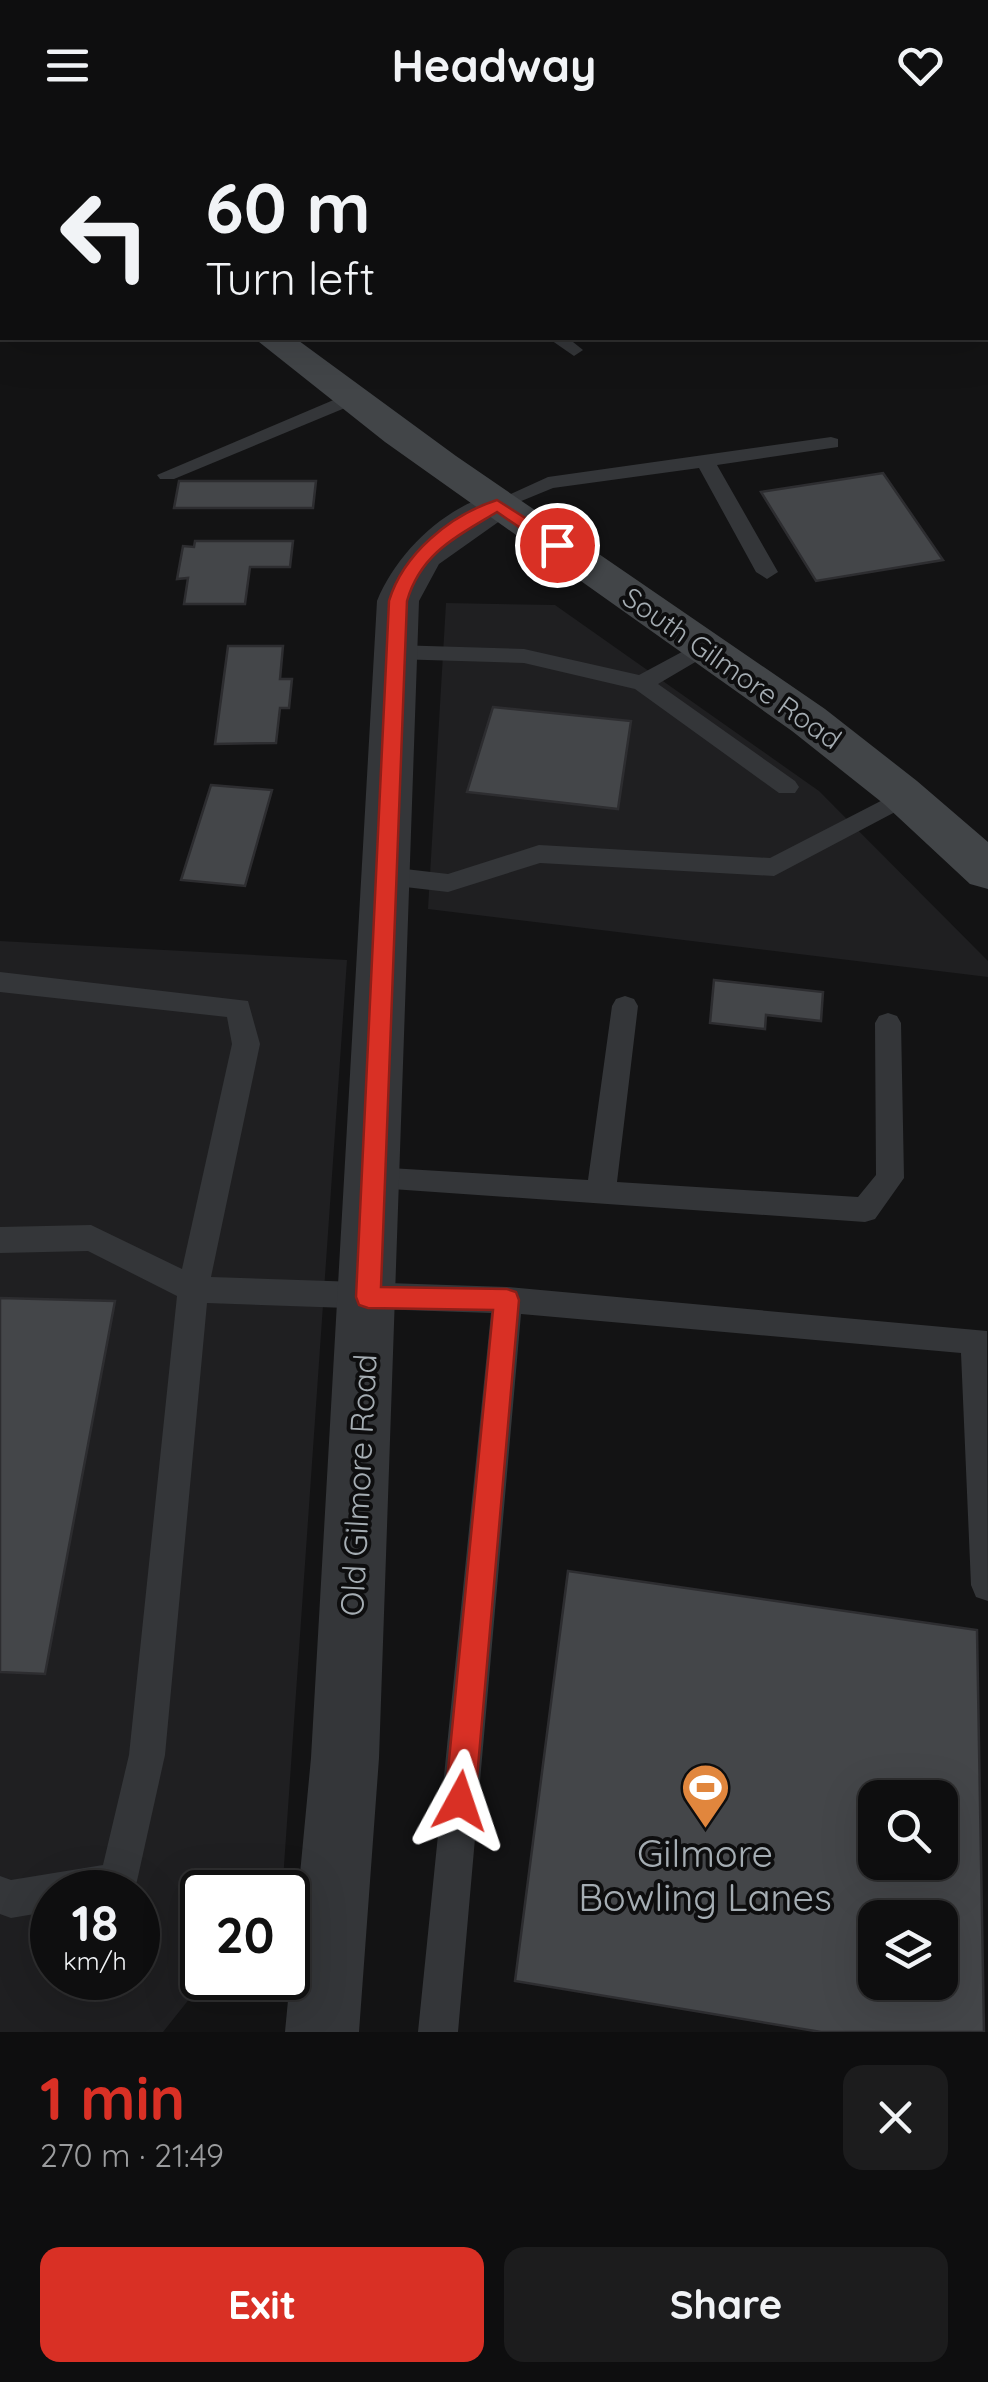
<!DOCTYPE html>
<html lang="en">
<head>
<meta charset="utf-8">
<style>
	:root { --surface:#0e0e0f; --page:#1c1c1d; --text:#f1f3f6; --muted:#9b9c9e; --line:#2e2e2f; --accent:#d93025 }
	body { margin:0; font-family:Quicksand,sans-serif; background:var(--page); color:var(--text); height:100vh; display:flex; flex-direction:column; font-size:38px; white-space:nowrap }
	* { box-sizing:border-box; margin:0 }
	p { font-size:32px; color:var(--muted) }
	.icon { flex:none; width:55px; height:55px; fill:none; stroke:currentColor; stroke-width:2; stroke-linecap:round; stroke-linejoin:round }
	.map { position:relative; height:1902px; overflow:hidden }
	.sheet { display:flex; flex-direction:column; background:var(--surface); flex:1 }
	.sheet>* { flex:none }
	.guide { position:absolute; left:0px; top:0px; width:990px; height:210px; box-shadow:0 10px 40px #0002,0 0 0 2px var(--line); background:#0e0e0f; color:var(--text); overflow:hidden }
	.fabs { position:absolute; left:858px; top:1650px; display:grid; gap:20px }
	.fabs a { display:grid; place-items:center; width:100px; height:100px; border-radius:20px; background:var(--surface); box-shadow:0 10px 40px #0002,0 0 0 2px var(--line); font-size:50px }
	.speed { position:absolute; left:30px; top:1740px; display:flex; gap:20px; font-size:50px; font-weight:700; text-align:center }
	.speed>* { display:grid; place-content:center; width:130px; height:130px; border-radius:50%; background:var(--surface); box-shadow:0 10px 40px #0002,0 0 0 2px var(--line); line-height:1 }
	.speed small { font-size:25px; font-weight:400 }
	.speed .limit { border:5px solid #111; border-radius:15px; background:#fff; color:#111 }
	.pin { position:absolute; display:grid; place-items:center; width:85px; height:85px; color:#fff; margin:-42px; border:5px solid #fff; border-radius:50%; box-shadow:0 2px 10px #0007 }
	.me { position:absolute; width:110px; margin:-55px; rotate:5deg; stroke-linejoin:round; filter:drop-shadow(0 0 8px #0008) }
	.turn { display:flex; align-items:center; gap:35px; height:210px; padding:0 40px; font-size:45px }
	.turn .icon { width:130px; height:130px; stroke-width:2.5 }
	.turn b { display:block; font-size:70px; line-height:85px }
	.round { display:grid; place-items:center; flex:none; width:105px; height:105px; border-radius:20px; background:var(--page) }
	.overview { display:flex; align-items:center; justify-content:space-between; height:170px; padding:0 40px }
	h1 { font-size:60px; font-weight:800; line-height:75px; color:var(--accent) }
	.button { display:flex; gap:20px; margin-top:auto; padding:20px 40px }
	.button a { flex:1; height:115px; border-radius:20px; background:var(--accent); color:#fff; font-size:40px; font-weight:800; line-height:115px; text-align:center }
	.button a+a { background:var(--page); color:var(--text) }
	header { display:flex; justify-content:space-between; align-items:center; height:130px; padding:0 40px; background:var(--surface); font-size:45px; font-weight:800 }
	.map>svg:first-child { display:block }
	.built { fill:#1f1f21; fill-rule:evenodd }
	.building { fill:#444649; stroke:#2d2d30; stroke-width:2.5; fill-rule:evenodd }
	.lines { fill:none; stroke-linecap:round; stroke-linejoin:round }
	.service { fill:#343639; fill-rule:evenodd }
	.minor { fill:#343639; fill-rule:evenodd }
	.secondary { fill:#424548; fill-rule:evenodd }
	.route { fill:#d93025; stroke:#8d1f18; stroke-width:2.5 }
	.labels { text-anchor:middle; stroke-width:8; stroke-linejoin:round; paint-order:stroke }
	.far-street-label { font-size:28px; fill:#a5adb3; stroke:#0e0e0f }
	.street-label { font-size:32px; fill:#a5adb3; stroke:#0e0e0f }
	.near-poi-label { font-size:38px; fill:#a5adb3; stroke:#0e0e0f }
</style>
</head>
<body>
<header><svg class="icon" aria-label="menu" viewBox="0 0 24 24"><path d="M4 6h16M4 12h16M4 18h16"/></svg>Headway<svg class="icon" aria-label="heart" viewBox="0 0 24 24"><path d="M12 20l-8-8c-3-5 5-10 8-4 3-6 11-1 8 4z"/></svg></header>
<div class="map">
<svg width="988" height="1902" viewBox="0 0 988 1902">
	<rect width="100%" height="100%" fill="#131314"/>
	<!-- built -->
	<g class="built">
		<path d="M446,473L555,475L819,661L988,831V847L428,779Z"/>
		<path d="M0,811L347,830L283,1750L273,1762H202V1848H206L163,1902H0ZM52,1762H138V1848H52Z"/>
	</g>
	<!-- building -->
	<g class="building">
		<path d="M883,343L943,430L816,451L761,362Z"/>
		<path d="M179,351H316L313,378H174Z"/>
		<path d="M195,411H293L290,437H250L245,474H184L188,448L177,449L183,416L194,417Z"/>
		<path d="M228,516H283L280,549H292L289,578H280L276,613L215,614Z"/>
		<path d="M493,577L631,591L618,679L467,662Z"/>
		<path d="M211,655L272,660L245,756L181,750Z"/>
		<path d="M714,850L823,862L821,891L766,885L765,899L710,893Z"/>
		<path d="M0,1168L115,1171L45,1544L0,1542Z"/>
		<path d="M568,1441L977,1500L984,1902H821L515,1851ZM875,1668H940V1732H875ZM875,1788H940V1852H875Z"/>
	</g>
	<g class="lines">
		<!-- service -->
		<g class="service">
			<path d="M0,80L2,81V92H0Z"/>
			<path d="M548,208H568L583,220L574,226Z"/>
			<path d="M350,263L360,269L357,273L174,349H160L157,345Z"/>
			<path d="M831,307L838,309V317L717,335L778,442L767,449L756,442L699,338L553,358L497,381L487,375L548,347Z"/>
			<path d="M706,509L714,511L717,516L714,521L658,554L795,651L799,657L795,663H779L635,559L524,533L394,529L383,522L394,515L524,519L639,545Z"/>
			<path d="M906,658L918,666L914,672L774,746L540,733L448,762L388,755L379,752L376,746L379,740L388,737L448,744L539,715L770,728Z"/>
			<path d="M0,842L248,871L260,914L211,1147L507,1157L987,1201L988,1471L976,1467L971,1455L961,1223L521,1184L458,1902H418L491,1183L207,1173L165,1625L137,1751L132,1762H52V1781L11,1788L0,1784V1746L11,1750L103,1735L129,1625L177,1166L88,1121L0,1123V1097L91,1095L182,1139L232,914L227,887L0,862Z"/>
			<path d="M625,866L634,869L638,876L617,1052L858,1067L876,1045L875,893L879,886L888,883L897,886L901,893L904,1048L875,1089L865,1092L363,1057L359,1049L363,1041L373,1037L588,1050L612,876L616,869Z"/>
		</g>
		<!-- minor -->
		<g class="minor">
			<path d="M404,0H434L435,2H405Z"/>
			<path d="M497,363L511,367L517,375L511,383L439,434L419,471L379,1628L359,1902H285L311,1628L377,471C397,422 445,376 497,363Z"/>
		</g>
		<!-- secondary -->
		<g class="secondary">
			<path d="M6,0H40L41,2H8Z"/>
			<path d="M254,208H295L456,326L825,579L917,651L988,712V759L970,754L884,674L792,601L385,312Z"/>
		</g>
	</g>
	<!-- route -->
	<path class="route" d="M497,370L563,412V419H551L497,382C456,407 421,423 407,471L381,1157L507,1159L516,1162L519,1170L475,1671L470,1681L460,1686L449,1681L445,1671L493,1180L368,1178L359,1175L356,1167L389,471C403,424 450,385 497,370Z"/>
	<!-- icons -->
	<defs>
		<symbol id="stadium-pin" viewBox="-11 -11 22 30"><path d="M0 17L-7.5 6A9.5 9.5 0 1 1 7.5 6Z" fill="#e1863d" stroke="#0e0e0f"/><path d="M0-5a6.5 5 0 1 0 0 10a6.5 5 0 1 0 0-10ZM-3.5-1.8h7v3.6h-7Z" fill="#fff"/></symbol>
	</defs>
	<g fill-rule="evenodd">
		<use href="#stadium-pin" x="678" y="1630" width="55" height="75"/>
	</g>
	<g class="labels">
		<!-- far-street labels -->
		<g class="far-street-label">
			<text transform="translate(732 538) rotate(35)" y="10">South Gilmore Road</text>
		</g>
		<!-- street labels -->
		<g class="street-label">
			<text transform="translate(359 1355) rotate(-87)" y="11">Old Gilmore Road</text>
		</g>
		<!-- near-poi labels -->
		<g class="near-poi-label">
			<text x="705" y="1737">Gilmore<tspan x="705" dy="44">Bowling Lanes</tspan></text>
		</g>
	</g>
</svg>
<div class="fabs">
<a><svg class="icon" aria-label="search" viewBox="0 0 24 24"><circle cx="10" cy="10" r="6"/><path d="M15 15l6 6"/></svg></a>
<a><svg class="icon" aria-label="layers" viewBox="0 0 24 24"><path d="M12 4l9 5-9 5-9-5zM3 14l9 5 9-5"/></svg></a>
</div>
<div class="speed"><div>18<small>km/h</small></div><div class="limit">20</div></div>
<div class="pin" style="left:557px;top:415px;background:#d93025"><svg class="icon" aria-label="arrive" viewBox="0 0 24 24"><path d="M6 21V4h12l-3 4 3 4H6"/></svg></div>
<svg class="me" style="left:460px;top:1671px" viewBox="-20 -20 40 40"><path d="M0-17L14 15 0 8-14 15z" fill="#d93025" stroke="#fff" stroke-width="4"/></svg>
<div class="guide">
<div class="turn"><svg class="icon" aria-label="left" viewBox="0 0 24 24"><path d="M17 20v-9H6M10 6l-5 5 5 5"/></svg><div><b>60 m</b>Turn left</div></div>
</div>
</div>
<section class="sheet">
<div class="overview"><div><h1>1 min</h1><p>270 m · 21:49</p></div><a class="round"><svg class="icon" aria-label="close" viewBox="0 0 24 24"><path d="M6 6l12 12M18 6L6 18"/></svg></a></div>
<div class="button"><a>Exit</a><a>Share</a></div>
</section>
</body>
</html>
